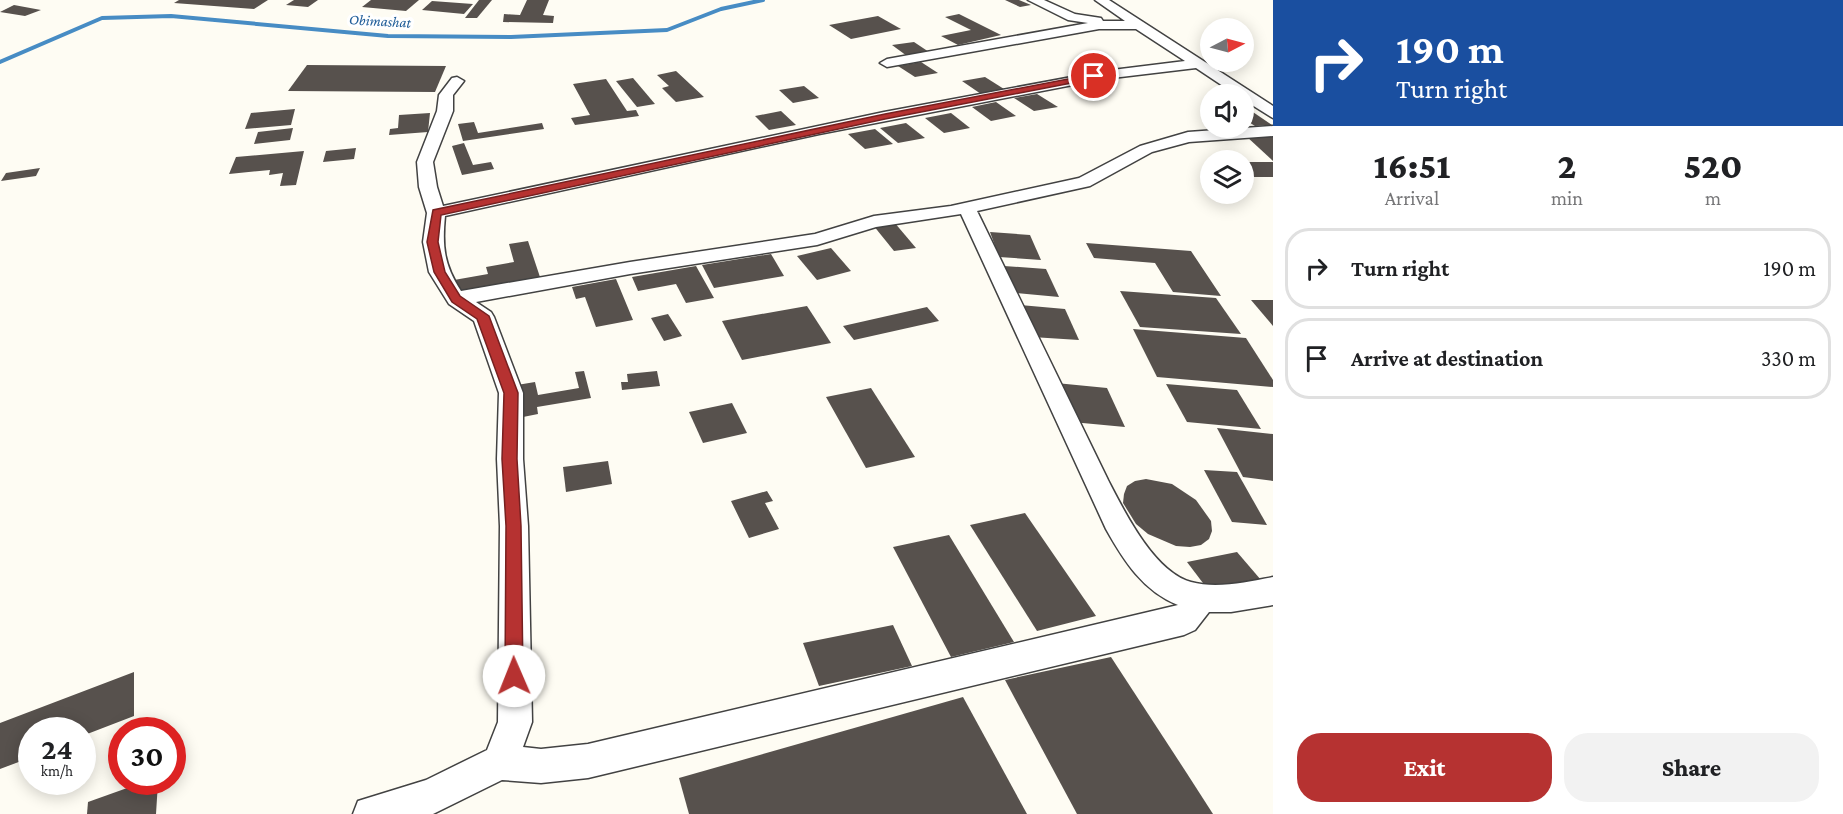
<!DOCTYPE html>
<html lang="en">
<head>
<meta charset="utf-8">
<style>
	:root { --surface:#fff; --page:#f2f2f2; --text:#202124; --muted:#757577; --line:#e0e0e0; --accent:#b63231 }
	body { margin:0; font-family:"Crimson Pro",serif; background:var(--page); color:var(--text); height:100vh; display:flex; flex-direction:column; font-size:22px; white-space:nowrap }
	* { box-sizing:border-box; margin:0 }
	p { font-size:20px; color:var(--muted) }
	.icon { flex:none; width:33px; height:33px; fill:none; stroke:currentColor; stroke-width:2; stroke-linecap:round; stroke-linejoin:round }
	.map { position:relative; flex:1; overflow:hidden }
	.details { display:flex; flex-direction:column; background:var(--surface); width:570px }
	.details>* { flex:none }
	.banner { background:#1a4fa0; color:#fff; overflow:hidden }
	.needle { width:39px; rotate:84deg }
	.fabs { position:absolute; left:1200px; top:18px; display:grid; gap:12px }
	.fabs a { display:grid; place-items:center; width:54px; height:54px; border-radius:50%; background:var(--surface); box-shadow:0 3px 15px #0003; font-size:30px }
	.speed { position:absolute; left:18px; top:717px; display:flex; gap:12px; font-size:30px; font-weight:700; text-align:center }
	.speed>* { display:grid; place-content:center; width:78px; height:78px; border-radius:50%; background:var(--surface); box-shadow:0 3px 15px #0003; line-height:1 }
	.speed small { font-size:15px; font-weight:400 }
	.speed .limit { border:9px solid #d22; background:#fff; color:#111 }
	.pin { position:absolute; display:grid; place-items:center; width:51px; height:51px; color:#fff; margin:-26px; border:3px solid #fff; border-radius:50%; box-shadow:0 2px 6px #0007 }
	.me { position:absolute; width:66px; margin:-33px; rotate:359deg; stroke-linejoin:round; filter:drop-shadow(0 0 4px #0008) }
	.turn { display:flex; align-items:center; gap:21px; height:126px; padding:0 24px; font-size:27px }
	.turn .icon { width:78px; height:78px; stroke-width:2.5 }
	.turn b { display:block; font-size:42px; line-height:51px }
	.eta { display:flex; justify-content:space-evenly; align-items:center; height:102px; text-align:center }
	.eta b { font-size:36px; font-weight:800; line-height:42px }
	.action { display:flex; gap:12px; margin-top:auto; padding:12px 24px }
	.action a { flex:1; height:69px; border-radius:24px; background:var(--accent); color:#fff; font-size:24px; font-weight:800; line-height:69px; text-align:center }
	.action a+a { background:var(--page); color:var(--text) }
	ul { padding:0; list-style:none }
	li { display:flex; align-items:center; gap:18px; height:81px; margin:0 12px 9px; padding:0 12px; border:3px solid var(--line); border-radius:24px }
	li div { flex:1 }
	li b { display:block; font-size:22px }
	li em { font-style:normal }
	main { display:flex; flex:1; min-height:0 }
	.map>svg:first-child { display:block }
	.lines { fill:none; stroke-linecap:round; stroke-linejoin:round }
	.stream { stroke:#478cc4; stroke-width:4 }
	.building { fill:#57514d }
	.minor-casing { stroke:#424242; stroke-width:3 }
	.minor { fill:#fff; fill-rule:evenodd }
	.route { fill:#b63231; stroke:#762020; stroke-width:1.5 }
	.labels { text-anchor:middle; stroke-width:6; stroke-linejoin:round; paint-order:stroke }
	.far-water-label { font-size:15px; font-style:italic; fill:#215e99; stroke:#fff }
</style>
</head>
<body>
<main>
<div class="map">
<svg width="1273" height="814" viewBox="0 0 1273 814">
	<rect width="100%" height="100%" fill="#fefcf3"/>
	<g class="lines">
		<!-- stream -->
		<path class="stream" d="M0,62L102,18L171,16L388,36L511,37L667,30L721,9L763,0"/>
	</g>
	<!-- building -->
	<g class="building">
		<path d="M179,0H268L254,9L174,3Z"/>
		<path d="M294,0H318L308,7L286,5Z"/>
		<path d="M371,0H419L406,11L362,7Z"/>
		<path d="M479,0H492L477,18H465Z"/>
		<path d="M527,0H549L543,15L554,16L553,23L503,22L504,14L520,15Z"/>
		<path d="M1005,0H1019L1031,5L1020,7Z"/>
		<path d="M432,1L473,4L464,14L422,10Z"/>
		<path d="M14,5L41,10L25,16L0,12Z"/>
		<path d="M959,14L1001,35L958,45L941,36L971,30L945,17Z"/>
		<path d="M878,16L901,29L851,39L829,25Z"/>
		<path d="M914,42L929,52L907,56L892,45Z"/>
		<path d="M921,62L938,73L915,77L898,66Z"/>
		<path d="M307,65L446,66L435,92L288,91Z"/>
		<path d="M676,71L704,97L676,102L662,88L669,86L657,75Z"/>
		<path d="M985,77L1004,89L981,94L962,81Z"/>
		<path d="M633,78L655,104L637,107L616,81Z"/>
		<path d="M606,79L627,111L636,110L639,116L575,125L571,118L590,115L573,84Z"/>
		<path d="M804,86L819,98L793,103L779,90Z"/>
		<path d="M1037,94L1058,107L1034,111L1014,98Z"/>
		<path d="M996,102L1016,116L991,121L972,107Z"/>
		<path d="M1244,106L1272,125L1255,126L1244,119Z"/>
		<path d="M295,109L291,125L245,129L251,113Z"/>
		<path d="M781,111L796,125L769,130L755,116Z"/>
		<path d="M430,113L428,132L389,135L390,129L398,128L399,115Z"/>
		<path d="M951,113L970,128L944,133L925,118Z"/>
		<path d="M474,122L478,133L542,123L544,129L463,141L458,124Z"/>
		<path d="M906,123L925,138L898,143L880,128Z"/>
		<path d="M293,128L290,140L254,144L258,132Z"/>
		<path d="M875,129L893,144L865,149L848,134Z"/>
		<path d="M1246,136L1273,137V161Z"/>
		<path d="M464,143L473,165L491,162L494,169L462,175L452,146Z"/>
		<path d="M356,148L354,159L323,162L326,151Z"/>
		<path d="M304,151L296,185L280,186L283,173L269,175L270,170L229,174L236,157Z"/>
		<path d="M1244,162H1273V177H1245Z"/>
		<path d="M40,168L36,176L1,181L6,173Z"/>
		<path d="M894,222L916,248L894,251L873,225Z"/>
		<path d="M990,232L1030,235L1041,260L999,257Z"/>
		<path d="M528,241L540,277L457,292L454,280L488,274L486,267L514,262L509,244Z"/>
		<path d="M1086,243L1191,251L1221,296L1173,292L1155,263L1094,258Z"/>
		<path d="M831,248L851,271L817,280L797,256Z"/>
		<path d="M771,254L784,276L714,288L702,265Z"/>
		<path d="M696,266L714,298L686,303L676,284L638,291L632,277Z"/>
		<path d="M1004,266L1046,269L1059,297L1015,293Z"/>
		<path d="M616,279L633,320L596,327L585,297L576,299L572,287Z"/>
		<path d="M1120,291L1216,298L1241,334L1140,327Z"/>
		<path d="M1251,300H1273V326Z"/>
		<path d="M1020,305L1065,309L1079,340L1032,337Z"/>
		<path d="M807,306L831,343L742,360L722,321Z"/>
		<path d="M927,307L939,321L854,340L843,326Z"/>
		<path d="M668,314L682,336L664,341L651,318Z"/>
		<path d="M1133,329L1246,338L1273,380V387L1157,377Z"/>
		<path d="M584,371L591,398L537,407L538,414L523,417L517,385L535,382L538,395L579,388L575,372Z"/>
		<path d="M657,371L660,386L622,390L621,382H628L627,374Z"/>
		<path d="M1056,383L1107,388L1125,427L1072,422Z"/>
		<path d="M1166,384L1237,390L1261,429L1187,422Z"/>
		<path d="M871,388L915,457L866,468L826,397Z"/>
		<path d="M732,403L747,433L703,443L689,412Z"/>
		<path d="M1217,428L1273,434V481L1243,477Z"/>
		<path d="M608,461L612,484L566,492L563,467Z"/>
		<path d="M1204,470L1237,472L1267,525L1232,522Z"/>
		<path d="M1146,479L1172,484L1196,500L1211,521L1212,531L1209,539L1201,545L1190,547L1176,546L1148,534L1136,524L1123,503L1124,494L1127,486L1135,481Z"/>
		<path d="M767,491L773,501L765,503L779,529L749,538L731,501Z"/>
		<path d="M1025,513L1096,616L1037,631L970,525Z"/>
		<path d="M949,535L1014,642L951,657L893,547Z"/>
		<path d="M1237,552L1261,580L1209,591L1187,562Z"/>
		<path d="M893,625L912,666L819,686L803,643Z"/>
		<path d="M1111,657L1186,772L1213,814H1077L1005,680Z"/>
		<path d="M134,672V716L82,736V730H32V757L0,769V723Z"/>
		<path d="M963,697L1027,814H689L679,778Z"/>
		<path d="M144,782H158L156,814H87L88,802Z"/>
	</g>
	<g class="lines">
		<defs>
			<path id="minor" d="M1028,0H1044L1075,14L1101,18L1103,21H1125L1095,0H1109L1273,106V118L1244,100V94H1235L1196,68L1104,79L819,134L445,216C442,247 444,265 461,291L630,262L815,234L874,216L951,206L1079,178L1140,146L1188,132L1273,126V136L1189,142L1152,152L1090,186L977,211L1108,480C1124,511 1154,572 1191,582C1217,589 1246,582 1273,577V605L1231,612H1209L1195,630L1184,635L588,778L541,783L502,780L433,814H353L358,801L426,780L487,750L498,722L500,526L497,459L499,393L474,321L449,304L429,272L423,242L427,213L419,187L417,162L437,111L439,95L452,78L457,77L464,81L453,95V111L433,162L437,187L443,206L884,112L1104,71L1185,61L1136,29H1099L887,67L880,63L887,59L1088,23L1068,20ZM961,214L1106,529C1124,561 1143,591 1178,605L588,744L541,749L523,747L532,722L528,526L523,459V393L494,317L491,312L476,302L630,274L817,245L876,227Z"/>
		</defs>
		<!-- minor casing -->
		<use href="#minor" class="minor-casing"/>
		<!-- minor -->
		<use href="#minor" class="minor"/>
	</g>
	<!-- route -->
	<path class="route" d="M1094,74L1098,76L1097,78L885,119L441,215L438,242L445,272L460,296L489,316L518,393L517,459L521,526L523,676L521,683L514,685L508,683L505,676L506,526L502,459L504,393L477,319L452,302L434,272L427,242L433,210L885,114Z"/>
	<g class="labels">
		<!-- far-water labels -->
		<g class="far-water-label">
			<text transform="translate(380 21) rotate(3)" y="5">Obimashat</text>
		</g>
	</g>
</svg>
<div class="fabs">
<a><svg class="needle" viewBox="-14 -14 28 28"><path d="M0-13l5 13h-10z" fill="#e53935"/><path d="M0 13l5-13h-10z" fill="#757577"/></svg></a>
<a><svg class="icon" aria-label="sound" viewBox="0 0 24 24"><path d="M4 9h4l5-4v14l-5-4H4zM17 9q2 3 0 6"/></svg></a>
<a><svg class="icon" aria-label="layers" viewBox="0 0 24 24"><path d="M12 4l9 5-9 5-9-5zM3 14l9 5 9-5"/></svg></a>
</div>
<div class="speed"><div>24<small>km/h</small></div><div class="limit">30</div></div>
<div class="pin" style="left:1094px;top:76px;background:#d93025"><svg class="icon" aria-label="arrive" viewBox="0 0 24 24"><path d="M6 21V4h12l-3 4 3 4H6"/></svg></div>
<svg class="me" style="left:514px;top:676px" viewBox="-20 -20 40 40"><circle r="19" fill="#fff"/><path d="M0-13L10 11 0 6-10 11z" fill="#b63231"/></svg>
</div>
<section class="details">
<div class="banner">
<div class="turn"><svg class="icon" aria-label="right" viewBox="0 0 24 24"><path d="M7 20v-9h11M14 6l5 5-5 5"/></svg><div><b>190 m</b>Turn right</div></div>
</div>
<div class="eta">
<div><b>16:51</b><p>Arrival</p></div>
<div><b>2</b><p>min</p></div>
<div><b>520</b><p>m</p></div>
</div>
<ul>
<li><svg class="icon" aria-label="right" viewBox="0 0 24 24"><path d="M7 20v-9h11M14 6l5 5-5 5"/></svg><div><b>Turn right</b></div><em>190 m</em></li>
<li><svg class="icon" aria-label="arrive" viewBox="0 0 24 24"><path d="M6 21V4h12l-3 4 3 4H6"/></svg><div><b>Arrive at destination</b></div><em>330 m</em></li>
</ul>
<div class="action"><a>Exit</a><a>Share</a></div>
</section>
</main>
</body>
</html>
